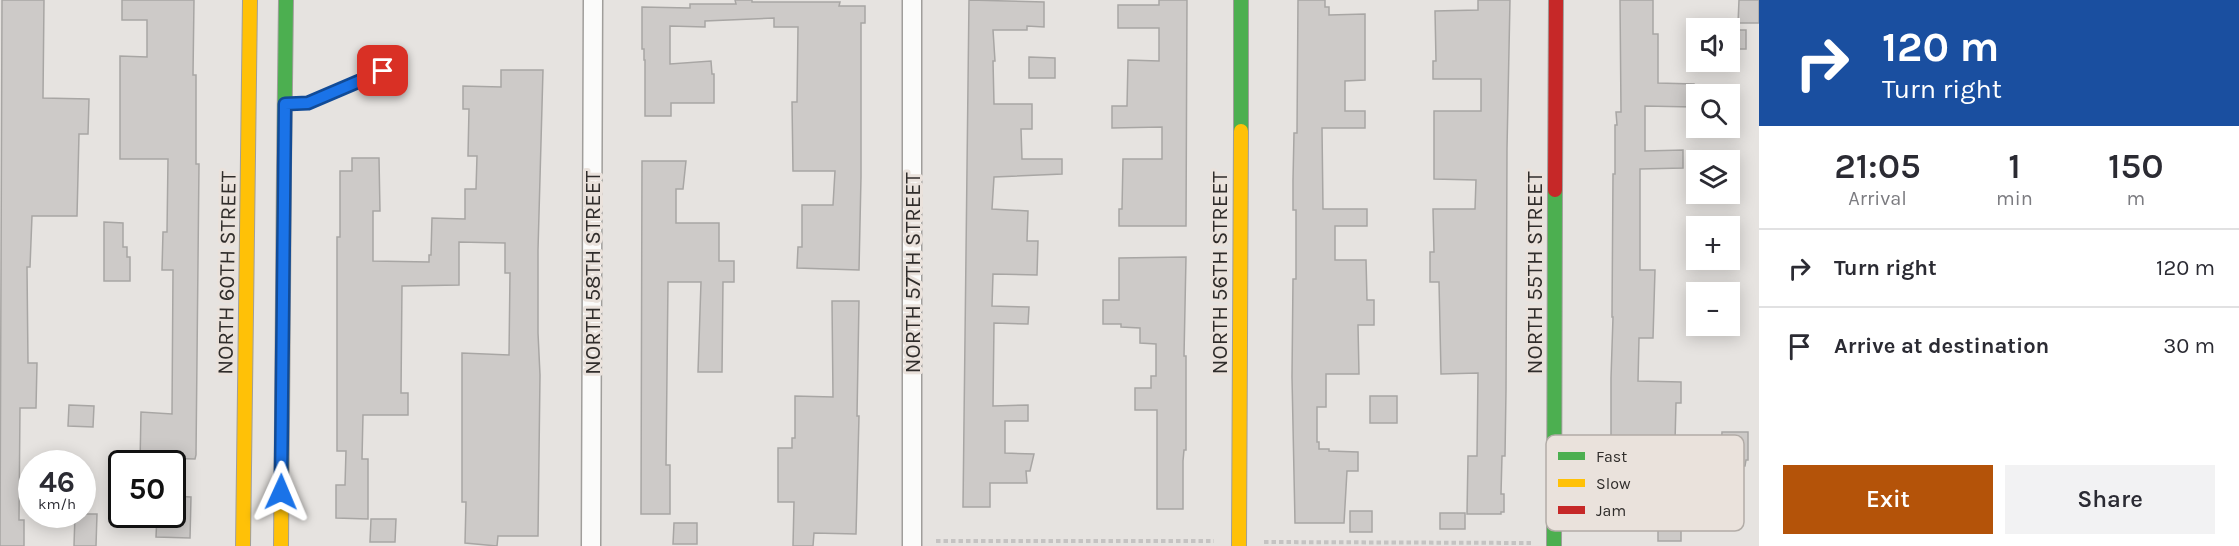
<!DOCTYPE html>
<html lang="en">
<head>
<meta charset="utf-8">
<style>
	:root { --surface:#fff; --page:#f2f2f3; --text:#2b2b33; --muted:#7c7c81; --line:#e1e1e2; --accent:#b45309 }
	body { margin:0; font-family:Karla,sans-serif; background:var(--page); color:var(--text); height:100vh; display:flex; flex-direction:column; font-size:22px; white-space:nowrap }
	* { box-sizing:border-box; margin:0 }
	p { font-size:20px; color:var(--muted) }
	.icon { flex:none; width:33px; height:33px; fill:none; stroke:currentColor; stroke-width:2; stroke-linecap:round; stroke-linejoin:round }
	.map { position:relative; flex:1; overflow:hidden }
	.panel { display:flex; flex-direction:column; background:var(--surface); width:480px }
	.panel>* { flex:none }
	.hud { background:#1a4fa0; color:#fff; overflow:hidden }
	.buttons { position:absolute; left:1686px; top:18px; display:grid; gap:12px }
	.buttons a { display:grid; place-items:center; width:54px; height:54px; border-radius:0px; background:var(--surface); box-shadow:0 3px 15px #0003; font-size:30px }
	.speed { position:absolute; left:18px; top:450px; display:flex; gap:12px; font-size:30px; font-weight:700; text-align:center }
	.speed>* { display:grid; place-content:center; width:78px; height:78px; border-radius:50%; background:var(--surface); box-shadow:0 3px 15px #0003; line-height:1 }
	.speed small { font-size:15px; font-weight:400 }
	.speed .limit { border:3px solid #111; border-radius:9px; background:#fff; color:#111 }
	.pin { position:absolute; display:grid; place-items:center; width:51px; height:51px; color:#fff; margin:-26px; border-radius:12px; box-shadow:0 3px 9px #0006 }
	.me { position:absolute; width:66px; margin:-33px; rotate:1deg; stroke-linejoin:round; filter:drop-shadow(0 0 4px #0008) }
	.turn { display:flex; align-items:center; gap:21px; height:126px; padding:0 24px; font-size:27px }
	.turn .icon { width:78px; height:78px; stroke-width:2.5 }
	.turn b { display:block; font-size:42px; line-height:51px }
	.eta { display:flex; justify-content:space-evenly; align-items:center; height:102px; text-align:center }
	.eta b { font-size:36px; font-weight:600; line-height:42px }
	.primary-button { display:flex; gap:12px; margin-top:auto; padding:12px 24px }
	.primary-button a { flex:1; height:69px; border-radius:0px; background:var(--accent); color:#fff; font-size:24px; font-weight:600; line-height:69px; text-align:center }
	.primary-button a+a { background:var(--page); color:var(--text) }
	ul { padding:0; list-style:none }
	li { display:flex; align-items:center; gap:18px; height:78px; padding:0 24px; border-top:2px solid var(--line) }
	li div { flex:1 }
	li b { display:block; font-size:22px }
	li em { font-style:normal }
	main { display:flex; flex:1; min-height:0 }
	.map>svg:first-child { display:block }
	.building { fill:#cdcac8; stroke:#a8a6a4; stroke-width:1.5 }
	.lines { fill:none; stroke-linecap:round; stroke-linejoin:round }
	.lane-casing { stroke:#a09e9b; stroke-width:12 }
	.street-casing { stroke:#a09e9b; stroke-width:21 }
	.fast-casing { stroke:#a09e9b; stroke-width:16 }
	.slow-casing { stroke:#a09e9b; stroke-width:16 }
	.jam-casing { stroke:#a09e9b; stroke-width:16 }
	.path { stroke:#c5c3c2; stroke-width:4; stroke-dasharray:4.5 3; stroke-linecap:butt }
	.lane { stroke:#fbfbfa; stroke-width:9 }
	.street { stroke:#fbfbfa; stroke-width:18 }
	.fast { stroke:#4caf50; stroke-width:14 }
	.slow { stroke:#ffc107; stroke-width:14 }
	.jam { stroke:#c62828; stroke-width:14 }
	.route-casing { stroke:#114b97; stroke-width:15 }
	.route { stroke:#1a73e8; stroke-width:10 }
	.labels { text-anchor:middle; stroke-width:6; stroke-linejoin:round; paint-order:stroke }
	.street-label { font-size:22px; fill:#302d2b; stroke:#eae2dc }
	.key { fill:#eae2dc; stroke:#b2aca7; stroke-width:1.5 }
	.key-label { font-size:16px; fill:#302d2b }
</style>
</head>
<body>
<main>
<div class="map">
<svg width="1759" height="546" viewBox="0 0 1759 546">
	<rect width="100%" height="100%" fill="#e6e3e0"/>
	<!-- building -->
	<g class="building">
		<path d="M2,0H44L43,98L89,99L88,134H79L77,216H32L30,267H27L28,363H37L36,408H20L19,520H24V546H0Z"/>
		<path d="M122,0H194L193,75H196V164H199L196,455L195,459L160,458V464H140L141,412L172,414L173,270H162L163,232H167L168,159H120V56L147,57V20H122Z"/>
		<path d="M735,0H752V2H840L839,6H865V23H861V177L859,270L797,268L798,247H802V205H833L835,171H793L792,102H797L798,27H774V18L705,21V27L670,26V64L711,61L712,74H714V103H671V116H645V60H644V49H642V7L690,8V4H736Z"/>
		<path d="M969,0L1044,2V27L1027,26V30H993L995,61H993L994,104H1032V129H1021L1022,159H1062V174L994,177L992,209L1028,211L1027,241H1038L1037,275L993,274L992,306L1029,307L1028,324L994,323L993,406L1028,405V421H1005V453L1034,454L1030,471H1026L1027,483H990V507H963Z"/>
		<path d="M1159,0H1187L1186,226H1119V209H1122L1123,159H1162V127L1112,128V106H1127L1128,60L1159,61V28H1118V5H1159Z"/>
		<path d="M1298,0H1325V7H1329V15L1365,14V80L1345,81V111H1365V128H1322L1323,209H1367V226H1335V260H1366L1367,300H1374V325H1358L1359,374H1326V407H1317V442H1319V449H1329V451L1358,452V471H1347L1344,523H1295L1292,377L1293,279H1296V210H1293V180L1294,133H1297Z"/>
		<path d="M1478,0H1510L1507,149L1506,390L1505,456H1502L1501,494H1504V512H1501V514H1467L1468,456H1477L1478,373L1441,374L1439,282H1430V252H1434L1433,209H1475L1476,180L1434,179V111H1481V79H1433V61H1436L1435,11L1478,10Z"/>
		<path d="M1620,0H1653V34H1658V83L1694,84V107L1645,106V151L1683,150V168L1640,169V270H1655L1653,338H1639L1638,381L1681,382V403H1676L1674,481L1676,524H1681V541H1658V527L1614,528L1613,484H1611V378L1613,317H1612L1613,174H1615V125H1617L1616,112H1621Z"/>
		<path d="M1739,0H1759V23H1738Z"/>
		<rect x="1730" y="30" width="16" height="19"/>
		<path d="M1029,57L1055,58V78H1029Z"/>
		<path d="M501,70H543L538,250V333L540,375L538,536H498L497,546L465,543L466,502H462V353L509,355L510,273H505V243L459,242V285L402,286L401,393H408V415H363L362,459H368V519L336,518V485H345L346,451H337V237H340V171H352V158H379L380,211H373V261L429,262V255H431L432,218L465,219V189H476L477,156H468L469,109H463V86L501,87Z"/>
		<path d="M642,161H686L683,189H676V223H719V261H734V282H723L722,372H698L701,282H668L666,465H670V514H641Z"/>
		<path d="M104,222L123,223V247H127V257H130V281H104Z"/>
		<path d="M1186,257L1184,356H1186V450H1184L1183,461V509H1157V410H1135V388H1151V376H1156V344L1140,343V328L1121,327V324H1103V300H1119V258Z"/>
		<path d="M832,301H859L857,416H859L856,534L814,533L813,546H793L794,502H778V448H792V438H795V396L833,397Z"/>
		<rect x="1370" y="396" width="27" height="27"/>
		<path d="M69,405L94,406L93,427L68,426Z"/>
		<path d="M1722,432H1748V460H1746L1745,466L1724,465V459H1721Z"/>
		<path d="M172,496L191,497L190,538L156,537L157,515L172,514Z"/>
		<rect x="1350" y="511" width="22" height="21"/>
		<rect x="1440" y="513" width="25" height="16"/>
		<path d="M75,514H97L96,546H74Z"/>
		<path d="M371,519H396L395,542H370Z"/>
		<path d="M674,523H697V544H673Z"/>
	</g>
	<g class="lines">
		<defs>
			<path id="lane" d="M285,104L308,103L383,71"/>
			<g id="street">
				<path d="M912,0V546"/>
				<path d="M591,546L593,0"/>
			</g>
			<g id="fast">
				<path d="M1241,131V0"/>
				<path d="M284,168L286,0"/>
				<path d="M1554,546L1555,190"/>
			</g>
			<g id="slow">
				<path d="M243,546L250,0"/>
				<path d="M281,546L284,168"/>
				<path d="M1239,546L1241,131"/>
			</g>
			<path id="jam" d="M1555,190L1556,0"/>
		</defs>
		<!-- lane casing -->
		<use href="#lane" class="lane-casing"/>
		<!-- street casing -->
		<use href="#street" class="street-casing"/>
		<!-- fast casing -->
		<use href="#fast" class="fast-casing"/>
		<!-- slow casing -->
		<use href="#slow" class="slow-casing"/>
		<!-- jam casing -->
		<use href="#jam" class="jam-casing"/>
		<!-- path -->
		<g class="path">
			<path d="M936,541H1214"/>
			<path d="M1264,542L1533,543"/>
		</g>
		<!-- lane -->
		<use href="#lane" class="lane"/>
		<!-- street -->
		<use href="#street" class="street"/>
		<!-- fast -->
		<use href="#fast" class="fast"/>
		<!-- slow -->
		<use href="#slow" class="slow"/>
		<!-- jam -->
		<use href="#jam" class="jam"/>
	</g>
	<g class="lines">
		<defs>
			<path id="route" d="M281,492L285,104L308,103L383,71"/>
		</defs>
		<!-- route casing -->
		<use href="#route" class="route-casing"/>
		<!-- route -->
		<use href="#route" class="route"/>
	</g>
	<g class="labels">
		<!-- street labels -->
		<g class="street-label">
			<text transform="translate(226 273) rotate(-89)" y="8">NORTH 60TH STREET</text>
			<text transform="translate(592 273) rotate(-90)" y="8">NORTH 58TH STREET</text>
			<text transform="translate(912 273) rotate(-90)" y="8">NORTH 57TH STREET</text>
			<text transform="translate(1219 273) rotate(-90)" y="8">NORTH 56TH STREET</text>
			<text transform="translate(1534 273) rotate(-90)" y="8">NORTH 55TH STREET</text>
		</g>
	</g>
	<!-- legend -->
	<rect x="1546" y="435" width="198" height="96" rx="9" class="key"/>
	<rect x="1558" y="452" width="27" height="8" fill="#4caf50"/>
	<rect x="1558" y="479" width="27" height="8" fill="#ffc107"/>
	<rect x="1558" y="506" width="27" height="8" fill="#c62828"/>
	<g class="key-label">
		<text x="1596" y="462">Fast</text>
		<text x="1596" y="489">Slow</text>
		<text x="1596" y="516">Jam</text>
	</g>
</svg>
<div class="buttons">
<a><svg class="icon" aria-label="sound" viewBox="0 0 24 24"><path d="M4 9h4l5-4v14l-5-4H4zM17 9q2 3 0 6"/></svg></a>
<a><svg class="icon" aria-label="search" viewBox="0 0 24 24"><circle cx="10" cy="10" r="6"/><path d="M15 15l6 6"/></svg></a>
<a><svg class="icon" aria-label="layers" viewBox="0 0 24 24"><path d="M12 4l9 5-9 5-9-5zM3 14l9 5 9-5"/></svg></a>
<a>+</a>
<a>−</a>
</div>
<div class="speed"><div>46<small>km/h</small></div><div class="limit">50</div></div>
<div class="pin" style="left:383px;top:71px;background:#d93025"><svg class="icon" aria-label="arrive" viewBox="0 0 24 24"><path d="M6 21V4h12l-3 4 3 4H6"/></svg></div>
<svg class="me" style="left:281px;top:492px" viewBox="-20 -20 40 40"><path d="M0-17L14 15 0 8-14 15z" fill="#1a73e8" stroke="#fff" stroke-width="4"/></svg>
</div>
<section class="panel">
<div class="hud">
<div class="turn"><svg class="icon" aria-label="right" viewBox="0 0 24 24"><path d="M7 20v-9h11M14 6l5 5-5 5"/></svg><div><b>120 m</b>Turn right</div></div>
</div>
<div class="eta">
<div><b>21:05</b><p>Arrival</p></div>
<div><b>1</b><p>min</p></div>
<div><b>150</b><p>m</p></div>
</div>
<ul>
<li><svg class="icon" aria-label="right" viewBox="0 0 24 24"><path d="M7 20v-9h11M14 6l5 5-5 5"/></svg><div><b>Turn right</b></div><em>120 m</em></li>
<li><svg class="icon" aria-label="arrive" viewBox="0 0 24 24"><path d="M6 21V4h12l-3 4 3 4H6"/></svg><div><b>Arrive at destination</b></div><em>30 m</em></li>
</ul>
<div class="primary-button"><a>Exit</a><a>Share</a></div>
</section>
</main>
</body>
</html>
